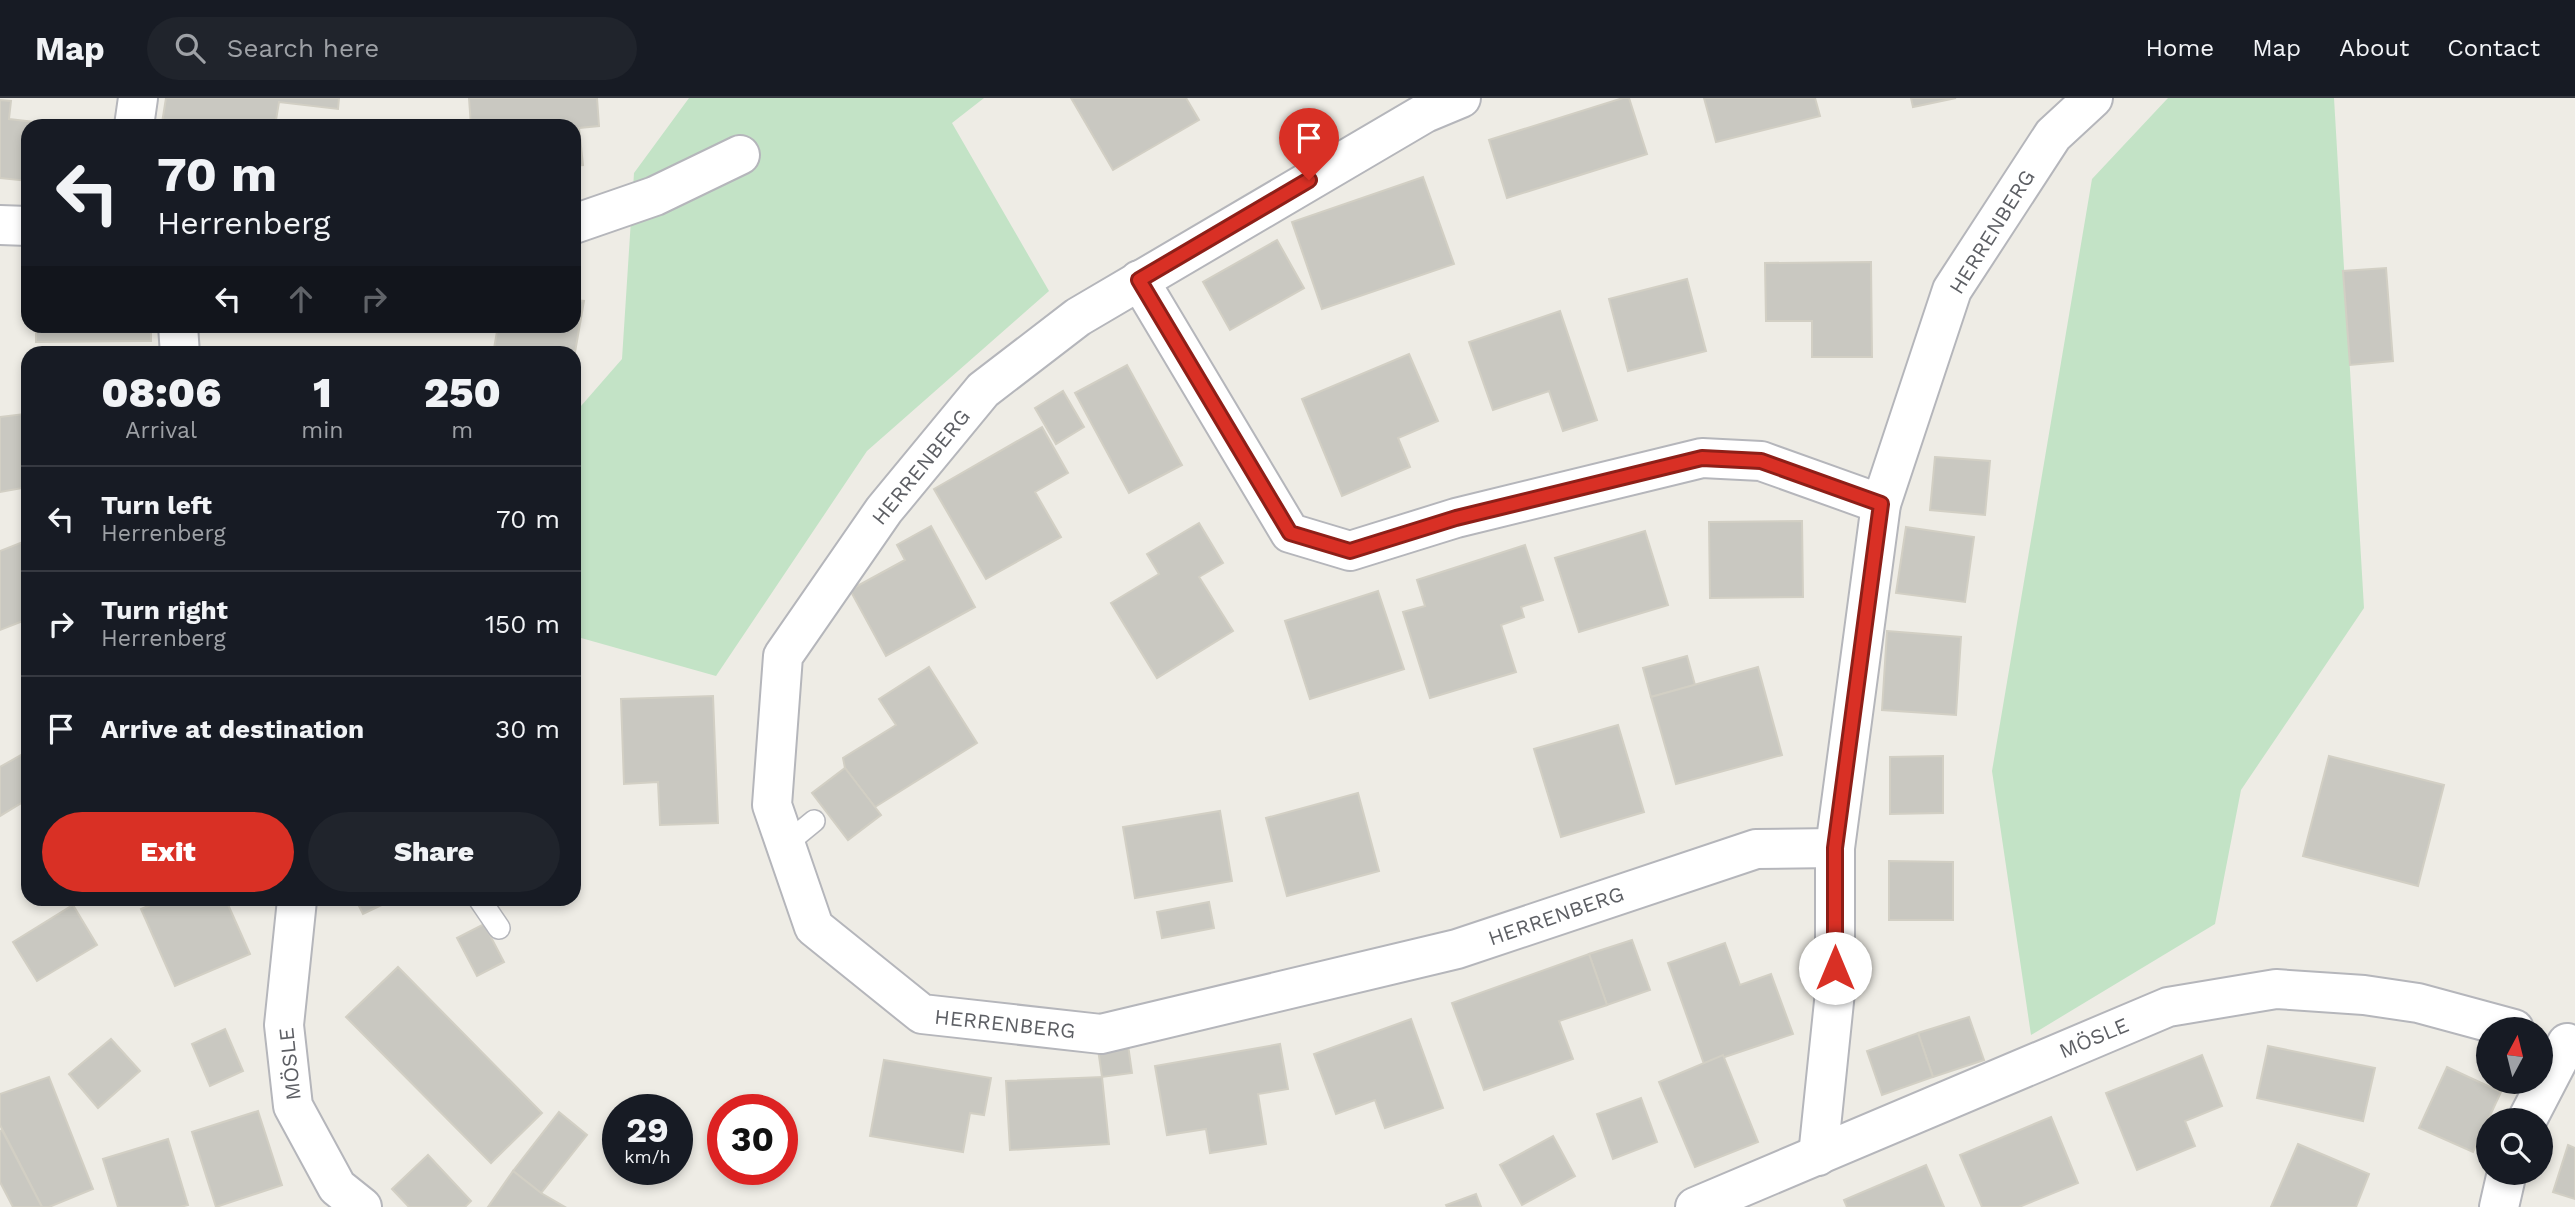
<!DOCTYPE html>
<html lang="en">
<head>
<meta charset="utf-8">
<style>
	:root { --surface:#171b24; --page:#20242c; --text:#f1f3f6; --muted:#9ea1a6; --line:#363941; --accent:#d93025 }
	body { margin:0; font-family:"Work Sans",sans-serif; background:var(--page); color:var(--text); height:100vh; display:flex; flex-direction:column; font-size:26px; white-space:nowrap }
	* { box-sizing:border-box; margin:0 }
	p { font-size:23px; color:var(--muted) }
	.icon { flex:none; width:38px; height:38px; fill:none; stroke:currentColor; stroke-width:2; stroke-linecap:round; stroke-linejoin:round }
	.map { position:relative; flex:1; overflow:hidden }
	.side { position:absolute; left:21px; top:248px; width:560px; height:560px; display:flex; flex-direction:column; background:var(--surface); border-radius:21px; box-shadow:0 4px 10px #0003 }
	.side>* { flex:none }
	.hud { position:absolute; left:21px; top:21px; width:560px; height:214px; border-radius:21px; box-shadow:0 4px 10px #0003; background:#171b24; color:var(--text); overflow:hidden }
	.needle { width:46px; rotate:7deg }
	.controls { position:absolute; left:2476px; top:919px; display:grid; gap:14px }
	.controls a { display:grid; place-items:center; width:77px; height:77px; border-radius:50%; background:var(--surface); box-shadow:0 4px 10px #0003; font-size:35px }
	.speed { position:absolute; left:602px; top:996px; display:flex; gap:14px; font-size:35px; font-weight:700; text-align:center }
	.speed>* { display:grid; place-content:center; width:91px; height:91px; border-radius:50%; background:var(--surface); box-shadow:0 4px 10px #0003; line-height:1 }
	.speed small { font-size:18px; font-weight:400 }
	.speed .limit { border:10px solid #d22; background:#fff; color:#111 }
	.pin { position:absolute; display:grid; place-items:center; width:60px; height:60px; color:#fff; margin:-72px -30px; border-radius:50% 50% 50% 0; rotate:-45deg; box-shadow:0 0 7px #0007 }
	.pin .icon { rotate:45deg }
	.me { position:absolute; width:77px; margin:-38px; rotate:0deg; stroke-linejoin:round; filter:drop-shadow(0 0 5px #0008) }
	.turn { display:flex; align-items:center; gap:24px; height:147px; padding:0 21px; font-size:32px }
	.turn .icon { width:91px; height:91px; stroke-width:2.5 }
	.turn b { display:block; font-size:49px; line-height:60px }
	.lanes { display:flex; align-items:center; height:66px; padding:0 21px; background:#0003; justify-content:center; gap:35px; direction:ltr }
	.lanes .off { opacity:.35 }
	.eta { display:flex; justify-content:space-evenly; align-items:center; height:119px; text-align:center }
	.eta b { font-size:42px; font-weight:800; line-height:49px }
	.primary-button { display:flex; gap:14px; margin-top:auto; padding:14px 21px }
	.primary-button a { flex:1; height:80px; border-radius:42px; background:var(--accent); color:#fff; font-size:28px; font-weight:800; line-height:80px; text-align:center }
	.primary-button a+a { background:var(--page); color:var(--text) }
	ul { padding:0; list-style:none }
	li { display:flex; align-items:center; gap:21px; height:105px; padding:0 21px; border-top:2px solid var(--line) }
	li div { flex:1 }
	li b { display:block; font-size:26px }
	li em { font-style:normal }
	header { display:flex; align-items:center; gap:42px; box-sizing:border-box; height:98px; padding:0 35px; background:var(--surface); border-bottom:2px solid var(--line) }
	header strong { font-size:33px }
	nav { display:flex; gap:38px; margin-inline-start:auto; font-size:24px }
	.search { width:490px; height:63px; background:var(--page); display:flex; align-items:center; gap:18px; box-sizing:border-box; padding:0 24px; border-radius:38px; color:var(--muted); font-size:26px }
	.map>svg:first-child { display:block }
	.green { fill:#c3e3c6 }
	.building { fill:#c9c8c1; stroke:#d2cfc4; stroke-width:2 }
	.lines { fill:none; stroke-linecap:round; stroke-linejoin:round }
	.service-casing { stroke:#b5b6bb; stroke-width:24 }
	.minor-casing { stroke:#b5b6bb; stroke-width:42 }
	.service { stroke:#fff; stroke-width:21 }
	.minor { stroke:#fff; stroke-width:38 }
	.route-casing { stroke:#8d1f18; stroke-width:18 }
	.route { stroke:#d93025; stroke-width:12 }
	.labels { text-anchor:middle; stroke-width:5; stroke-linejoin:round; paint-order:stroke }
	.street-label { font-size:21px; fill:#5d5f64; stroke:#fff }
</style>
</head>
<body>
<header>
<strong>Map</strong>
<div class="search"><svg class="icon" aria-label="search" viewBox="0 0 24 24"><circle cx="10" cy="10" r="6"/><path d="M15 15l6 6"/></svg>Search here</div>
<nav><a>Home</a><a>Map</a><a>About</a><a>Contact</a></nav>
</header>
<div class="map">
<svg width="2575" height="1109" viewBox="0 0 2575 1109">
	<rect width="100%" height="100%" fill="#eeece5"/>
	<!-- green -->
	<g class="green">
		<path d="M689,0H984L952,25L1049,193L867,353L716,578L574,538V316L622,261L634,75Z"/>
		<path d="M2168,0H2334L2364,510L2241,692L2215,826L2031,937L1992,673L2092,81Z"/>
	</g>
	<!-- building -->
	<g class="building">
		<path d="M166,0H339L338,11L279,4L275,28H180L162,25Z"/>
		<path d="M469,0H597L599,28L579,30L583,67L574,68V28H471Z"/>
		<path d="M1071,0H1186L1199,22L1113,72Z"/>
		<path d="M1623,0H1629L1647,56L1507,100L1489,42Z"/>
		<path d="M1704,0H1815L1820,18L1716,44Z"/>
		<path d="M1911,0H1956L1913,9Z"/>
		<path d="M0,2L11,3L9,21L70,28H28V83L0,80Z"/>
		<path d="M1423,79L1454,166L1322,211L1292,124Z"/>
		<path d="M1277,142L1304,190L1230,232L1203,184Z"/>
		<path d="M1871,164L1872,259H1812V223H1766L1765,165Z"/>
		<path d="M2386,170L2393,263L2350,267L2343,173Z"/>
		<path d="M1687,181L1706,253L1628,273L1609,201Z"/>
		<path d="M574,202L584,203L574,260V256H493L498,228H574Z"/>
		<path d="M1560,213L1597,322L1563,333L1549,293L1493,312L1469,244Z"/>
		<path d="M36,228H151V243L36,244Z"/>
		<path d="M1409,256L1438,323L1398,340L1410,369L1342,398L1302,301Z"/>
		<path d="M1127,267L1182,367L1129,395L1075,295Z"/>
		<path d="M1063,293L1084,329L1056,346L1035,310Z"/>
		<path d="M24,316L28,343V389L0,394V319Z"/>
		<path d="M1042,329L1068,375L1035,394L1061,439L986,481L934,391Z"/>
		<path d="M1935,359L1990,363L1985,417L1930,412Z"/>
		<path d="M1802,423L1803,499L1710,500L1709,424Z"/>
		<path d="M1199,425L1223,465L1199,479L1233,533L1157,580L1111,505L1159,476L1147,456Z"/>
		<path d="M931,428L975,509L886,558L850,492L905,462L897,447Z"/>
		<path d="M1906,429L1974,439L1965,504L1896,495Z"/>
		<path d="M1645,433L1668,507L1579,534L1555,460Z"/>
		<path d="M28,442V521L0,532V453Z"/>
		<path d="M1525,447L1543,502L1521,509L1524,519L1501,527L1516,574L1430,600L1403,514L1425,508L1417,482Z"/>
		<path d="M1378,493L1404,571L1310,601L1285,523Z"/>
		<path d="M1887,533L1961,539L1956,617L1882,612Z"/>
		<path d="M1687,558L1695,587L1651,599L1643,570Z"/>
		<path d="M929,569L977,645L875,709L845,670L843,660L896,627L879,601Z"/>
		<path d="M1758,569L1782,657L1676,686L1651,599Z"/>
		<path d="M713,598L718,725L660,727L658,684L624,686L621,601Z"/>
		<path d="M1618,627L1644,714L1561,739L1534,651Z"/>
		<path d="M28,653V701L0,718V669Z"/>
		<path d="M1943,658V715L1890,716V659Z"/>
		<path d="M2329,658L2444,687L2418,788L2303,758Z"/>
		<path d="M845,670L881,717L848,742L812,695Z"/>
		<path d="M1358,695L1379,773L1287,798L1266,720Z"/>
		<path d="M1220,713L1232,783L1135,800L1123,729Z"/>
		<path d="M1889,763L1953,764V822H1889Z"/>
		<path d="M162,802H226L250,856L175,888L141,811Z"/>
		<path d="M356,802H392L363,816Z"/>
		<path d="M1209,804L1214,830L1162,840L1157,814Z"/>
		<path d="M73,807L97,847L37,883L13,844Z"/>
		<path d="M484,826L504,864L477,878L457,840Z"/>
		<path d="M1632,842L1650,892L1607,907L1589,856Z"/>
		<path d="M1725,845L1740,887L1771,876L1793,936L1704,966L1668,865Z"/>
		<path d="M1589,856L1607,907L1559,923L1573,961L1484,992L1452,905Z"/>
		<path d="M398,869L542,1015L491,1065L346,919Z"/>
		<path d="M1969,919L1984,962L1933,979L1918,935Z"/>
		<path d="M1411,921L1443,1010L1385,1030L1375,1002L1336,1016L1314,956Z"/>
		<path d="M225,931L243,973L210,988L192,946Z"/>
		<path d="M1918,935L1933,979L1882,997L1867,953Z"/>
		<path d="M111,941L140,973L98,1010L69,976Z"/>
		<path d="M1280,946L1288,991L1258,996L1266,1046L1210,1055L1206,1031L1167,1037L1155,968Z"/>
		<path d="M1128,947L1132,975L1102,979L1098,951Z"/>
		<path d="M2268,948L2375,970L2363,1023L2257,1000Z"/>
		<path d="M1723,957L1758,1044L1695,1069L1659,984Z"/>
		<path d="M2202,957L2222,1008L2185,1023L2195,1048L2137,1072L2106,995Z"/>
		<path d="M884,962L991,980L984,1017L970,1015L963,1054L870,1038Z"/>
		<path d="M2447,969L2501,994L2473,1054L2419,1030Z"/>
		<path d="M49,979L93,1091L49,1109H42L0,1027V996Z"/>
		<path d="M1102,979L1109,1046L1010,1052L1006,983Z"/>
		<path d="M1641,1000L1657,1044L1613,1061L1597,1016Z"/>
		<path d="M258,1013L282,1087L216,1109L192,1034Z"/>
		<path d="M559,1014L587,1037L541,1095L513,1073Z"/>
		<path d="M2051,1019L2078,1085L2019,1109H1982L1960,1057Z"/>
		<path d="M2,1032L42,1109H13L0,1084V1033Z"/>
		<path d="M1553,1038L1575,1078L1522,1107L1500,1067Z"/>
		<path d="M168,1041L188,1107L180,1109H118L103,1061Z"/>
		<path d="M2298,1046L2369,1076L2356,1109H2271Z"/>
		<path d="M2568,1047L2575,1050V1101L2553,1094Z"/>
		<path d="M428,1057L471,1103L465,1109H409L392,1091Z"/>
		<path d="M1926,1067L1944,1109H1847L1844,1102Z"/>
		<path d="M513,1073L541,1095L565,1109H488Z"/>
		<path d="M1476,1096L1481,1109H1447L1446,1107Z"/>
	</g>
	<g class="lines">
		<defs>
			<g id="service">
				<path d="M786,746L814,723"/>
				<path d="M480,802L499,830"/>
			</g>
			<g id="minor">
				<path d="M1461,0L1425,15L1078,219L983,292L884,412L783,558L772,707L814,829L922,916L1101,936L1457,851L1756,751L1835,750"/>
				<path d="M134,28L138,0"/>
				<path d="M574,126L655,98L740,57"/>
				<path d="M0,127L28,128"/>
				<path d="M1139,182L1290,435L1350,453L1456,420L1702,360L1761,363L1881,406"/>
				<path d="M178,228L180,256"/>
				<path d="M297,802L284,927L293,1008L337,1089L362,1109"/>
				<path d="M2527,1022L2567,945"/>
				<path d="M1818,1058L1835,894V750L1881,406L1952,192L2053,37L2093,0"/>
				<path d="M1695,1109L2168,909L2276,891L2364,897L2418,905L2514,931"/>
				<path d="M2499,1109L2507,1074"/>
			</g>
		</defs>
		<!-- service casing -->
		<use href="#service" class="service-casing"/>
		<!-- minor casing -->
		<use href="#minor" class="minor-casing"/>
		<!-- service -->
		<use href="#service" class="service"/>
		<!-- minor -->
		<use href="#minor" class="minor"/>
	</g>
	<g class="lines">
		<defs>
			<path id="route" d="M1309,82L1139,182L1290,435L1350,453L1456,420L1702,360L1761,363L1881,406L1835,750V870"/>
		</defs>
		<!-- route casing -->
		<use href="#route" class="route-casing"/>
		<!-- route -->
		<use href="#route" class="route"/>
	</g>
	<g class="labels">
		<!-- street labels -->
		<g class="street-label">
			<text transform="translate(1992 134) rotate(-58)" y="7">HERRENBERG</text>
			<text transform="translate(921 369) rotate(-51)" y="7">HERRENBERG</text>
			<text transform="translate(1556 818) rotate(-19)" y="7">HERRENBERG</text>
			<text transform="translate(1005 926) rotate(6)" y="7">HERRENBERG</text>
			<text transform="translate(2094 940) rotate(-23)" y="7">MÖSLE</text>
			<text transform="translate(290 966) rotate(-96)" y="7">MÖSLE</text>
		</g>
	</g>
</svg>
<div class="controls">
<a><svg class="needle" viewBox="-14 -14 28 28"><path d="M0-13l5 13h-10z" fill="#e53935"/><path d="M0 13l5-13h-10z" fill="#9ea1a6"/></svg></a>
<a><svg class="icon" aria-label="search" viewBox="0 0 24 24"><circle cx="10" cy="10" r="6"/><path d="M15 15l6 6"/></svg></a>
</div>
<div class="speed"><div>29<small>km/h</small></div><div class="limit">30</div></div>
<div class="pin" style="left:1309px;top:82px;background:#d93025"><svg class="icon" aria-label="arrive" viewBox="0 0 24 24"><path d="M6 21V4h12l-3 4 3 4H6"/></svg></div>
<svg class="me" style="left:1835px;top:870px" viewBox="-20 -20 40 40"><circle r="19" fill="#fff"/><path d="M0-13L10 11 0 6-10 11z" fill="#d93025"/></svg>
<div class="hud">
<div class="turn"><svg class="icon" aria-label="left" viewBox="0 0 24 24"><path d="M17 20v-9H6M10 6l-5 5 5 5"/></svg><div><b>70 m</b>Herrenberg</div></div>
<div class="lanes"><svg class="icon" aria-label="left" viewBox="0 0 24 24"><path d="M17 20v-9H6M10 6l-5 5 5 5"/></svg><svg class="icon off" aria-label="ahead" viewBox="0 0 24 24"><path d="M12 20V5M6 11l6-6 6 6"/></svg><svg class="icon off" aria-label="right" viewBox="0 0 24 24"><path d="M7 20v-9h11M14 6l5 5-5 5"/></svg></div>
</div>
<section class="side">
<div class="eta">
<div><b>08:06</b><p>Arrival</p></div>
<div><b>1</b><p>min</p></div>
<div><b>250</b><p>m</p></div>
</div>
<ul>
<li><svg class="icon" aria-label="left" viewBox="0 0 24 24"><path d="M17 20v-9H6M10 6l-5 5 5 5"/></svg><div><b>Turn left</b><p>Herrenberg</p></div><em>70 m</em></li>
<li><svg class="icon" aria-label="right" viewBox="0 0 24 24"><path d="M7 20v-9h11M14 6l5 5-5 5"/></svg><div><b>Turn right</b><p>Herrenberg</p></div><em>150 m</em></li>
<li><svg class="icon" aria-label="arrive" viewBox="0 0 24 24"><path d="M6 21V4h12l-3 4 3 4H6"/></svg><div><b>Arrive at destination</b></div><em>30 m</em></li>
</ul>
<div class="primary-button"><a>Exit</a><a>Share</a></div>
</section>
</div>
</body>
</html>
